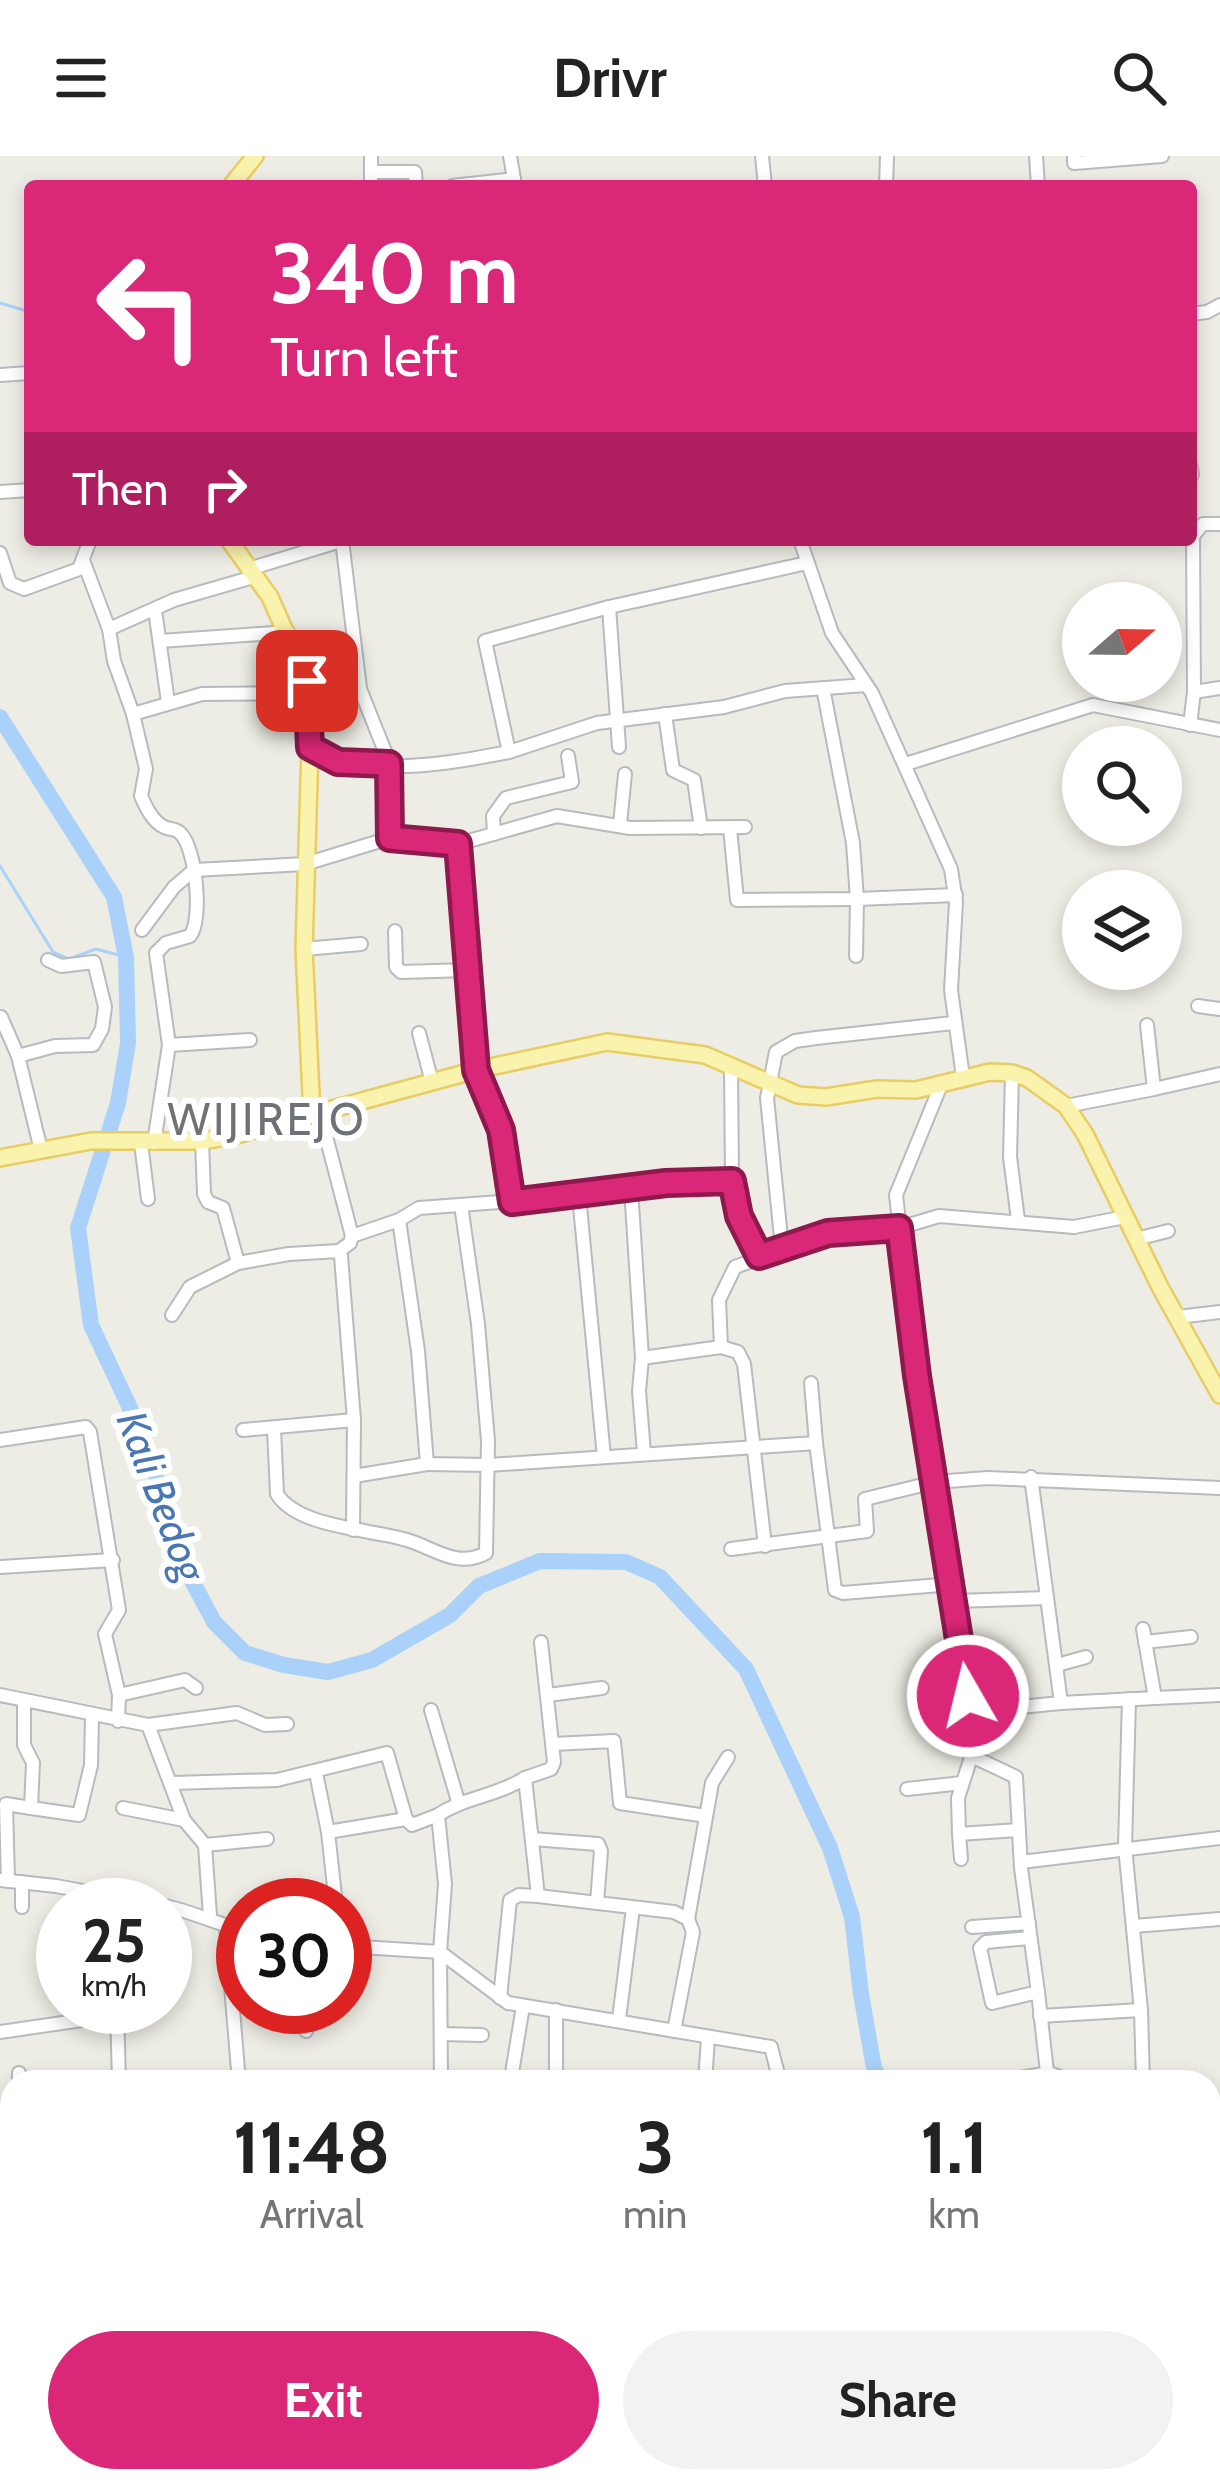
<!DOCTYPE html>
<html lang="en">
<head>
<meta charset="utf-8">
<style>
	:root { --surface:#fff; --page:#f2f2f2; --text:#222; --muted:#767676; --accent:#db2777 }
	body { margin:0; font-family:Cabin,sans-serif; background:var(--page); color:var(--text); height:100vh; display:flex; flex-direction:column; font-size:45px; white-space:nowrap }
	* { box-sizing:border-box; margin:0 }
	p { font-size:39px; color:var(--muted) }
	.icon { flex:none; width:66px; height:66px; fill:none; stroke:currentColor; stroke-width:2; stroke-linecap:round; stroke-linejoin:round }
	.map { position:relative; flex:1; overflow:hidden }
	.panel { position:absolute; left:0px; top:1914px; width:1221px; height:423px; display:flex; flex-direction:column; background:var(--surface); border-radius:36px 36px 0 0; box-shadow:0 6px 18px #0003 }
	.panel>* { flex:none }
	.hud { position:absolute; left:24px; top:24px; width:1173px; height:366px; border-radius:12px; box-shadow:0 6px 18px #0003; background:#db2777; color:#fff; overflow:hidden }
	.needle { width:78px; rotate:70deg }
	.controls { position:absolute; left:1062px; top:426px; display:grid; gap:24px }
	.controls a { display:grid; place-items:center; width:120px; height:120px; border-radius:50%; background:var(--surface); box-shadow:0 6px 18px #0003; font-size:60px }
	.speed { position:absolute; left:36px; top:1722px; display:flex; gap:24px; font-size:60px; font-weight:700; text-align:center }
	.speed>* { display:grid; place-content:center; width:156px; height:156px; border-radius:50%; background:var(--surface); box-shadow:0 6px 18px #0003; line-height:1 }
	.speed small { font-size:30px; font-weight:400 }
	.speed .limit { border:18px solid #d22; background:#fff; color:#111 }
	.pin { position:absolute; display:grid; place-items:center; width:102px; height:102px; color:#fff; margin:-51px; border-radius:24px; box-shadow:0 6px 18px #0006 }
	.me { position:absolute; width:132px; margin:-66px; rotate:352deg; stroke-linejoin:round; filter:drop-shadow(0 0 9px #0008) }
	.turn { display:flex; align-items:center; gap:42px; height:252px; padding:0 48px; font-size:54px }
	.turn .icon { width:156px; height:156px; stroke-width:2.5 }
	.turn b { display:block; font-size:84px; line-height:102px }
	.then { display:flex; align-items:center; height:114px; padding:0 48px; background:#0003; gap:24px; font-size:45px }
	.eta { display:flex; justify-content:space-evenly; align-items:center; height:204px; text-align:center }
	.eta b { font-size:72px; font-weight:700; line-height:84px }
	.button { display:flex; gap:24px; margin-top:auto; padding:24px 48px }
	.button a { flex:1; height:138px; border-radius:72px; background:var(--accent); color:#fff; font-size:48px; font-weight:700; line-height:138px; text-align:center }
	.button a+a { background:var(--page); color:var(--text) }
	header { display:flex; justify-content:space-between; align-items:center; height:156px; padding:0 48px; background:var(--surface); font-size:54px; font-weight:700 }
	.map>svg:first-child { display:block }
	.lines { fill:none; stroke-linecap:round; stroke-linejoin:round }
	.stream { stroke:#aad1f9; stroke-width:3 }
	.river { stroke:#aad1f9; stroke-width:16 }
	.minor-casing { stroke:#b7babe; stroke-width:16 }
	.major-casing { stroke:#e8cc64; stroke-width:20 }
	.minor { stroke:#fff; stroke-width:12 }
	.major { stroke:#faf3ae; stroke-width:15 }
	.route-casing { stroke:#8e194d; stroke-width:30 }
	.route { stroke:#db2777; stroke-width:21 }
	.labels { text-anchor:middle; stroke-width:12; stroke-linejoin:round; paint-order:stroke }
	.water-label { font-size:42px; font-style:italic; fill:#4a76b3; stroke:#fff }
	.quarter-label { font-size:45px; letter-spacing:3px; fill:#6e7176; stroke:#fff }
</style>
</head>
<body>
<header><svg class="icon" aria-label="menu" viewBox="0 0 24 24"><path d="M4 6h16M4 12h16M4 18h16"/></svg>Drivr<svg class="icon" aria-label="search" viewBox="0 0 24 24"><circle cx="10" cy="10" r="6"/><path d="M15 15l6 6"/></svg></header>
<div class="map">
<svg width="1220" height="2335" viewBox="0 0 1220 2335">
	<rect width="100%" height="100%" fill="#eeede5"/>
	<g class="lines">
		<!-- stream -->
		<g class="stream">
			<path d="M0,147L30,156"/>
			<path d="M0,710L53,796L69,803L96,793L126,801"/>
		</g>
		<!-- river -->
		<g class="river">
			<path d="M0,561L114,741L126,801L128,887L118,947L78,1072L91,1169L145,1284L183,1408L214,1466L245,1497L284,1509L328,1516L372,1504L450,1459L479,1430L540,1405L626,1406L660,1421L746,1513L830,1692L852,1761L861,1838L874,1912L881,1926"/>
			<path d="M1209,2130L1220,2132"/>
		</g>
		<defs>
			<g id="minor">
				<path d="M510,0L515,29"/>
				<path d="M762,0L765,30"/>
				<path d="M1036,0L1038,30"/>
				<path d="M1074,0V7L1162,0"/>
				<path d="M371,16H415L416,30"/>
				<path d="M371,30V0"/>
				<path d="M452,30L514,23"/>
				<path d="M886,30L887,0"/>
				<path d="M1191,158L1207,156L1220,149"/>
				<path d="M0,219L30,217"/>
				<path d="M1191,311L1192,319"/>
				<path d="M0,336L30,334"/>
				<path d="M342,384L360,533L390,608V682L458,688L557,660L630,672L745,671"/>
				<path d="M800,384L832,477L872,537L951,713L956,746L951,834L963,921"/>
				<path d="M0,397L10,427L24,433L79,413L90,384"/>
				<path d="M84,407L109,473"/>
				<path d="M807,407L609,451L485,485L509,596L597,567L724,551L785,535L866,529"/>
				<path d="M252,412L344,384"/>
				<path d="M257,420L174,444L109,473L114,505L133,558L202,538L308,537"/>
				<path d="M609,451L619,591"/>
				<path d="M155,454L168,546"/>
				<path d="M160,485L288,476"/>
				<path d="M1194,536L1193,380L1203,368H1220"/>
				<path d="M133,558L146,613L141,640C146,651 152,665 164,671C170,674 176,672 181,678C196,693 203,764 190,780L166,787L156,797L169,889L154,987"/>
				<path d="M665,558L673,614L694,624L701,672"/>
				<path d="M1190,569L1194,536L1220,532"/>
				<path d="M310,591C367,623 446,608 509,596"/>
				<path d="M906,608L1093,549L1220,574"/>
				<path d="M620,668L625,618"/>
				<path d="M730,672L737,744L857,743L853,687L823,532"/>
				<path d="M494,678L493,660L506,642L572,626L568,600"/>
				<path d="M458,688L476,914L501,974L512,1046"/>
				<path d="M142,774L174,731L194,714L305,708L390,682"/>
				<path d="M395,775L396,811L401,816L468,814"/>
				<path d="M304,793L361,788"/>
				<path d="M856,800L857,743L956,739"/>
				<path d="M1198,850L1220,853"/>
				<path d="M1,861L18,900"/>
				<path d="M419,877L432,926"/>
				<path d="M169,889L250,884"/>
				<path d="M1012,917L1010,1001L1018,1064"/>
				<path d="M941,929L896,1039L917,1220L956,1453L973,1595L978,1603L1016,1621L1021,1712L1038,1836"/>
				<path d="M1154,933L1220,918"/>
				<path d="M1066,950L1154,933L1147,869"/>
				<path d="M320,957L352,1080"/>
				<path d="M202,985L204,1038L208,1046L223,1052L238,1107L289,1098L339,1095L341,1100L354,1264L353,1374"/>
				<path d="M141,987L148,1043"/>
				<path d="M41,994L18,900L55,890L93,889L102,873L105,851L94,806L61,810L48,804"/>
				<path d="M732,1025L739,1060L759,1100"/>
				<path d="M631,1032L642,1202"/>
				<path d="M579,1040L604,1301"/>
				<path d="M399,1064L418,1195L427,1308L488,1309L816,1287L835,1434L843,1437L952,1428"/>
				<path d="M1136,1083L1168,1075"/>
				<path d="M782,1092L767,942L776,896L795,885L816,882L953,867"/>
				<path d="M339,1095L350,1087L352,1080L399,1064L419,1052L579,1040L666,1027L732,1025L731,909"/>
				<path d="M172,1159L190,1131L238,1107"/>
				<path d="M1178,1161L1220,1156"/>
				<path d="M811,1227L816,1287"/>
				<path d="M274,1273L277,1338C298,1372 372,1373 407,1384C434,1392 457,1413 486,1397L488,1285L478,1168L461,1049"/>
				<path d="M243,1274L354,1264"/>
				<path d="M0,1284L86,1271L90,1276L119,1454L105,1478L119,1539L118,1565"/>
				<path d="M644,1297L639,1235L642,1202L721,1191"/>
				<path d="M354,1320L427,1308"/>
				<path d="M1031,1321L1061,1547L1155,1542"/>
				<path d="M765,1390L744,1208L738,1196L721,1191L719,1144L735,1111L828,1077L899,1072L939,1060L1074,1071L1125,1061"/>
				<path d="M731,1393L867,1375L865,1343L935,1326L988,1322L1220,1332"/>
				<path d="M0,1411L113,1404"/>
				<path d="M954,1445L1047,1442"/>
				<path d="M1143,1473L1155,1542L1220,1539"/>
				<path d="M1145,1486L1191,1481"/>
				<path d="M1057,1509L1086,1501"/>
				<path d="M0,1539L148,1569L184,1664L205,1689L210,1760"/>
				<path d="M119,1539L185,1524L196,1532"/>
				<path d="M548,1539L602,1532"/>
				<path d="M1129,1543L1125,1691L1141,1854L1143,1926"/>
				<path d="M24,1545V1589L33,1607L31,1652L79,1659L91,1609L92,1561"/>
				<path d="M431,1554L458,1645"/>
				<path d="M969,1556L1061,1547"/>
				<path d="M148,1569L237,1557L265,1569L287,1568"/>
				<path d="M553,1588L614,1585L620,1647L706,1660"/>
				<path d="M973,1595L958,1642L959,1678L1019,1674"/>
				<path d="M316,1617L328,1676"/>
				<path d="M172,1627L277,1624L387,1597L406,1663L328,1676L336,1749"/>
				<path d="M907,1633L962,1627"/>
				<path d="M123,1652L184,1664"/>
				<path d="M406,1663L412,1669L438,1659"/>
				<path d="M959,1678L961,1703"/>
				<path d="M532,1683L598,1688L601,1695L597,1747"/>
				<path d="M205,1689L267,1683"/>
				<path d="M1021,1706L1220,1682"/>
				<path d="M0,1724L56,1730L158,1749"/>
				<path d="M8,1725L6,1648L31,1652"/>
				<path d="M538,1740L674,1756L688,1763L693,1776L674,1875"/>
				<path d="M165,1750C194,1756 216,1768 243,1774"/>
				<path d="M22,1751V1726"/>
				<path d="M688,1763L712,1627L728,1601"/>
				<path d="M226,1770L239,1926"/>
				<path d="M1134,1770L1220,1763"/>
				<path d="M972,1771L1029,1767"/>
				<path d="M1030,1782L986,1786L980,1792L992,1847L1038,1836L1047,1916L1072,1926"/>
				<path d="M345,1790L440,1796L508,1847L771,1891L780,1926"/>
				<path d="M500,1842L510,1744L519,1739L538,1740L525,1622L551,1613L554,1606L541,1486"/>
				<path d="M304,1851L306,1875"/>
				<path d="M117,1852L119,1926"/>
				<path d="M556,1854V1926"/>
				<path d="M1040,1860L1141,1854"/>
				<path d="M619,1863L633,1752"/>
				<path d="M0,1876L117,1859"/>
				<path d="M441,1878L482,1879"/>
				<path d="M19,1917V1926"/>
				<path d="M511,1923L523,1850"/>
				<path d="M441,1926L440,1796L445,1728L438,1659C465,1641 497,1640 525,1622"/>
				<path d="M705,1926L708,1882"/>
				<path d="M995,1926L1049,1917"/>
				<path d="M0,1964L12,1960"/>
				<path d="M1209,1975L1220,1976"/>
				<path d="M0,2021H12"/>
				<path d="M1209,2032H1220"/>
				<path d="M1209,2171L1220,2174"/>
				<path d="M1209,2255L1220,2257"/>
				<path d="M407,2325L408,2335"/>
				<path d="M856,2325V2335"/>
				<path d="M1018,2325L1065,2335"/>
				<path d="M329,2335L378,2325"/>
				<path d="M944,2335L945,2325"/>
				<path d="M1103,2335L1105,2325"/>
				<path d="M1190,2335V2325"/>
			</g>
			<g id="major">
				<path d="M231,30L255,0"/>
				<path d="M229,384L270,441L307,525L310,591L304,793L312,959"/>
				<path d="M0,1002L91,985H202L233,980L476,914L607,886L705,899L798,939L826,941L877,933L916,934L990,916L1012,917L1027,922L1066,950L1085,978L1160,1131L1220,1239"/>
			</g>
		</defs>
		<!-- minor casing -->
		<use href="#minor" class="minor-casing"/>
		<!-- major casing -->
		<use href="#major" class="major-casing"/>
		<!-- minor -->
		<use href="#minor" class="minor"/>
		<!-- major -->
		<use href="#major" class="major"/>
	</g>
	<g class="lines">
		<defs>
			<path id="route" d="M307,525L310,591L338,606L389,608L390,682L458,688L476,914L501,974L512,1046L666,1027L732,1025L739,1060L759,1100L828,1077L899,1072L917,1220L968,1540"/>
		</defs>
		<!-- route casing -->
		<use href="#route" class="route-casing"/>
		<!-- route -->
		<use href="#route" class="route"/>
	</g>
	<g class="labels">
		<!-- water labels -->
		<g class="water-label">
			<text transform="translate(162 1340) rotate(69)" y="15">Kali Bedog</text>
		</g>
		<!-- quarter labels -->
		<g class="quarter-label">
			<text x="267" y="979">WIJIREJO</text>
		</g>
	</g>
</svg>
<div class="controls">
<a><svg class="needle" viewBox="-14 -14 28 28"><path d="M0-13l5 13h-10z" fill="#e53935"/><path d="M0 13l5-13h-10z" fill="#767676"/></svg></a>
<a><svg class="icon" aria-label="search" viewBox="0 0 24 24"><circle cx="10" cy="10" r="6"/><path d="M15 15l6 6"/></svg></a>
<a><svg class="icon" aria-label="layers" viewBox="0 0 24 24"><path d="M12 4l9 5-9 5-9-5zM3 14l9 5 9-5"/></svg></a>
</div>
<div class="speed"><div>25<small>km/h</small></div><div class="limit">30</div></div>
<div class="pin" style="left:307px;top:525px;background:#d93025"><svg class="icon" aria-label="arrive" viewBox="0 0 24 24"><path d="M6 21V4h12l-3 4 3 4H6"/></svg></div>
<svg class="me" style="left:968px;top:1540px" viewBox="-20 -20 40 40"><circle r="17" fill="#db2777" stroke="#fff" stroke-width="3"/><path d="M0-11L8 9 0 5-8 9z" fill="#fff"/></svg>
<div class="hud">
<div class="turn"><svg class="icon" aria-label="left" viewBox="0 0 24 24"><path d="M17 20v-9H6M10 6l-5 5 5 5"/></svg><div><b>340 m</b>Turn left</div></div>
<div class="then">Then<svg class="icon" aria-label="right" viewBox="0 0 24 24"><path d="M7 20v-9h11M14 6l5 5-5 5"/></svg></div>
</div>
<section class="panel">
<div class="eta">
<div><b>11:48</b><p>Arrival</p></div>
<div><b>3</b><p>min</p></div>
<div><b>1.1</b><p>km</p></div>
</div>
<div class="button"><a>Exit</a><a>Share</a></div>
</section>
</div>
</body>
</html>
